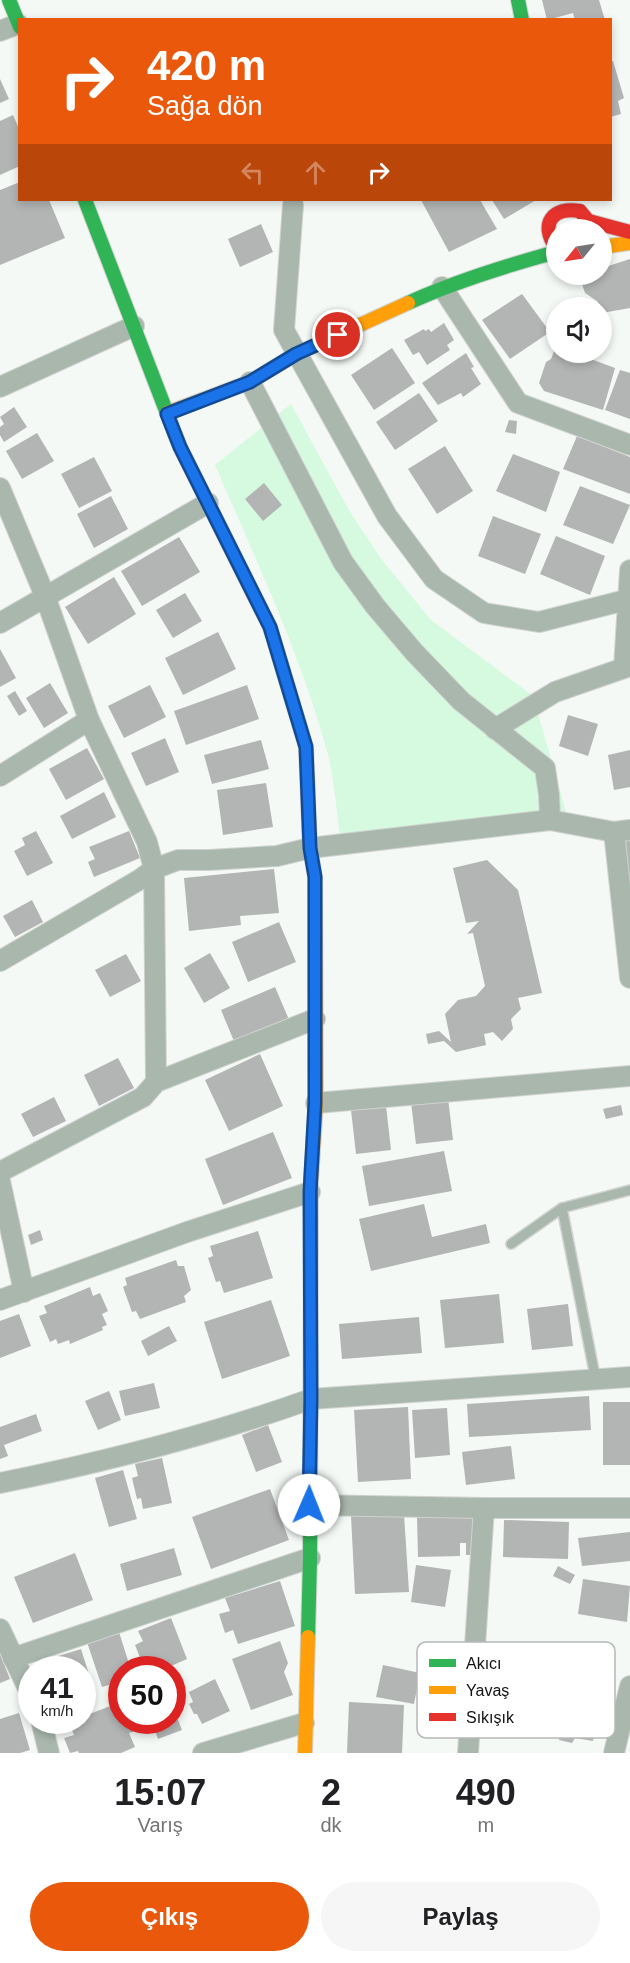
<!DOCTYPE html>
<html lang="tr">
<head>
<meta charset="utf-8">
<style>
	:root { --surface:#fff; --page:#f6f6f6; --text:#202124; --muted:#757577; --accent:#ea580c }
	body { margin:0; font-family:Helvetica,sans-serif; background:var(--page); color:var(--text); height:100vh; display:flex; flex-direction:column; font-size:22px; white-space:nowrap }
	* { box-sizing:border-box; margin:0 }
	p { font-size:20px; color:var(--muted) }
	.icon { flex:none; width:33px; height:33px; fill:none; stroke:currentColor; stroke-width:2; stroke-linecap:round; stroke-linejoin:round }
	.map { position:relative; height:1753px; overflow:hidden }
	.panel { display:flex; flex-direction:column; background:var(--surface); flex:1 }
	.panel>* { flex:none }
	.hud { position:absolute; left:18px; top:18px; width:594px; height:183px; border-radius:0px; box-shadow:0 3px 9px #0003; background:#ea580c; color:#fff; overflow:hidden }
	.needle { width:39px; rotate:240deg }
	.tools { position:absolute; left:546px; top:219px; display:grid; gap:12px }
	.tools a { display:grid; place-items:center; width:66px; height:66px; border-radius:50%; background:var(--surface); box-shadow:0 3px 9px #0003; font-size:30px }
	.speed { position:absolute; left:18px; top:1656px; display:flex; gap:12px; font-size:30px; font-weight:700; text-align:center }
	.speed>* { display:grid; place-content:center; width:78px; height:78px; border-radius:50%; background:var(--surface); box-shadow:0 3px 9px #0003; line-height:1 }
	.speed small { font-size:15px; font-weight:400 }
	.speed .limit { border:9px solid #d22; background:#fff; color:#111 }
	.pin { position:absolute; display:grid; place-items:center; width:51px; height:51px; color:#fff; margin:-26px; border:3px solid #fff; border-radius:50%; box-shadow:0 2px 6px #0007 }
	.me { position:absolute; width:66px; margin:-33px; rotate:1deg; stroke-linejoin:round; filter:drop-shadow(0 0 4px #0008) }
	.turn { display:flex; align-items:center; gap:21px; height:126px; padding:0 30px; font-size:27px }
	.turn .icon { width:78px; height:78px; stroke-width:2.5 }
	.turn b { display:block; font-size:42px; line-height:51px }
	.lanes { display:flex; align-items:center; height:57px; padding:0 30px; background:#0003; justify-content:center; gap:30px; direction:ltr }
	.lanes .off { opacity:.35 }
	.eta { display:flex; justify-content:space-evenly; align-items:center; height:102px; text-align:center }
	.eta b { font-size:36px; font-weight:700; line-height:42px }
	.action { display:flex; gap:12px; margin-top:auto; padding:12px 30px }
	.action a { flex:1; height:69px; border-radius:36px; background:var(--accent); color:#fff; font-size:24px; font-weight:700; line-height:69px; text-align:center }
	.action a+a { background:var(--page); color:var(--text) }
	.map>svg:first-child { display:block }
	.green { fill:#d6fadf }
	.building { fill:#b3b4b4 }
	.lines { fill:none; stroke-linecap:round; stroke-linejoin:round }
	.lane-casing { stroke:#d0d3d1; stroke-width:12 }
	.street-casing { stroke:#d0d3d1; stroke-width:22 }
	.fast-casing { stroke:#d0d3d1; stroke-width:16 }
	.slow-casing { stroke:#d0d3d1; stroke-width:16 }
	.jam-casing { stroke:#d0d3d1; stroke-width:16 }
	.lane { stroke:#a9b7ac; stroke-width:9 }
	.street { stroke:#a9b7ac; stroke-width:20 }
	.fast { stroke:#30b455; stroke-width:14 }
	.slow { stroke:#ff9f0a; stroke-width:14 }
	.jam { stroke:#e5322d; stroke-width:14 }
	.route-casing { stroke:#114b97; stroke-width:15 }
	.route { stroke:#1a73e8; stroke-width:10 }
	.key { fill:#fff; stroke:#b7b8b8; stroke-width:1.5 }
	.key-label { font-size:16px; fill:#101311 }
</style>
</head>
<body>
<div class="map">
<svg width="630" height="1753" viewBox="0 0 630 1753">
	<rect width="100%" height="100%" fill="#f4f9f5"/>
	<!-- green -->
	<path class="green" d="M291,404L350,512L382,560L431,620L533,696L567,815L341,846C337,816 335,784 328,755C301,655 256,560 215,465Z"/>
	<!-- building -->
	<g class="building">
		<path d="M542,0H599L605,20H575L573,13L547,20Z"/>
		<path d="M610,61H613L624,98L618,101L621,114L610,117Z"/>
		<path d="M0,79L9,99L0,103Z"/>
		<path d="M13,115L20,131V166L0,175V121Z"/>
		<path d="M20,182V200H49L65,238L0,265V190Z"/>
		<path d="M421,200H480L497,229L449,252Z"/>
		<path d="M492,200H536L504,219Z"/>
		<path d="M261,224L273,252L240,267L228,239Z"/>
		<path d="M630,259V308L602,313V308L597,301L585,293L582,284L585,274H602V268Z"/>
		<path d="M522,294L550,332L510,359L482,320Z"/>
		<path d="M444,323L454,340L447,345L450,350L427,365L419,352L413,355L404,340L424,329L425,331L429,329L431,332Z"/>
		<path d="M556,346V352H572L615,368L603,410L544,391L539,383L546,362L551,359Z"/>
		<path d="M392,348L415,383L374,410L351,375Z"/>
		<path d="M466,353L474,367L471,368L481,384L463,397L461,393L438,405L422,383Z"/>
		<path d="M620,370L630,373V419L605,410Z"/>
		<path d="M419,393L438,421L395,450L376,422Z"/>
		<path d="M14,407L27,427L4,442L0,435V427L4,424L0,417Z"/>
		<path d="M509,420L517,421L516,434L505,432Z"/>
		<path d="M37,433L54,461L22,479L6,451Z"/>
		<path d="M577,436L630,457V494L563,469Z"/>
		<path d="M445,446L473,491L437,514L408,469Z"/>
		<path d="M513,454L560,472L546,512L496,491Z"/>
		<path d="M94,457L112,491L79,508L61,474Z"/>
		<path d="M264,483L282,505L263,521L245,499Z"/>
		<path d="M580,486L630,505L613,544L563,525Z"/>
		<path d="M111,496L128,529L94,548L77,514Z"/>
		<path d="M493,516L541,534L525,574L478,556Z"/>
		<path d="M556,536L605,556L590,595L540,574Z"/>
		<path d="M179,537L200,572L142,606L121,571Z"/>
		<path d="M114,577L136,614L88,644L65,607Z"/>
		<path d="M185,593L202,621L173,638L156,610Z"/>
		<path d="M218,632L236,669L183,695L165,658Z"/>
		<path d="M0,649L16,678L0,687Z"/>
		<path d="M50,683L68,713L44,728L26,698Z"/>
		<path d="M150,685L166,717L124,738L108,706Z"/>
		<path d="M247,685L259,719L186,745L174,711Z"/>
		<path d="M15,691L27,711L19,716L7,696Z"/>
		<path d="M568,715L598,724L588,756L559,746Z"/>
		<path d="M165,738L179,772L146,786L131,753Z"/>
		<path d="M261,740L269,769L212,784L204,755Z"/>
		<path d="M87,748L104,779L66,800L49,769Z"/>
		<path d="M630,750V787L614,790L608,755Z"/>
		<path d="M266,783L273,827L223,835L217,790Z"/>
		<path d="M104,792L116,817L72,839L60,816Z"/>
		<path d="M36,831L53,863L27,876L14,851L25,845L22,838Z"/>
		<path d="M129,831L140,858L94,877L88,862L95,859L89,847Z"/>
		<path d="M630,833V884L622,885L617,835Z"/>
		<path d="M487,860L518,890L542,993L518,998L521,1009L511,1019L513,1029L502,1041L493,1032L484,1034L486,1045L456,1052L444,1041L428,1044L426,1034L439,1031L451,1042L445,1014L458,1000L476,996L485,986L473,933L467,934L479,921L466,923L453,868Z"/>
		<path d="M274,869L279,913L240,916L241,925L189,931L184,878Z"/>
		<path d="M32,900L43,922L15,937L3,916Z"/>
		<path d="M279,922L296,962L248,982L232,942Z"/>
		<path d="M210,953L230,988L204,1003L184,968Z"/>
		<path d="M126,954L141,981L110,997L95,970Z"/>
		<path d="M275,987L290,1022L236,1046L221,1010Z"/>
		<path d="M260,1054L283,1106L229,1131L205,1080Z"/>
		<path d="M118,1058L134,1088L99,1106L84,1075Z"/>
		<path d="M54,1097L66,1121L33,1137L21,1114Z"/>
		<path d="M448,1098L453,1140L416,1144L411,1102Z"/>
		<path d="M621,1105L623,1115L606,1119L603,1109Z"/>
		<path d="M386,1106L391,1150L356,1154L351,1110Z"/>
		<path d="M273,1132L292,1178L223,1205L205,1159Z"/>
		<path d="M444,1151L452,1191L369,1206L362,1166Z"/>
		<path d="M424,1204L432,1237L486,1224L490,1243L371,1271L359,1219Z"/>
		<path d="M40,1230L43,1240L31,1245L28,1235Z"/>
		<path d="M258,1231L273,1278L224,1293L220,1281L216,1282L208,1258L213,1256L210,1246Z"/>
		<path d="M176,1260L178,1266H184L191,1290L184,1296L186,1302L140,1319L136,1311L132,1312L123,1287L127,1285L125,1278Z"/>
		<path d="M90,1287L93,1296L100,1293L108,1311L102,1314L107,1325L102,1327L103,1330L70,1344L69,1340L58,1344L56,1339L50,1342L39,1316L47,1313L44,1306Z"/>
		<path d="M499,1294L504,1343L445,1348L440,1300Z"/>
		<path d="M271,1300L290,1356L222,1379L204,1322Z"/>
		<path d="M568,1304L573,1346L532,1350L527,1309Z"/>
		<path d="M19,1314L31,1346L0,1358V1321Z"/>
		<path d="M419,1317L422,1353L342,1359L339,1324Z"/>
		<path d="M169,1326L177,1341L148,1356L141,1341Z"/>
		<path d="M154,1383L160,1408L125,1416L119,1391Z"/>
		<path d="M109,1391L121,1420L98,1430L85,1401Z"/>
		<path d="M589,1396L591,1430L469,1437L467,1404Z"/>
		<rect x="603" y="1402" width="27" height="63"/>
		<path d="M408,1407L411,1479L358,1482L354,1410Z"/>
		<path d="M447,1408L450,1455L415,1458L412,1410Z"/>
		<path d="M36,1414L42,1431L4,1445L8,1456L0,1459V1427Z"/>
		<path d="M268,1425L282,1462L256,1472L242,1435Z"/>
		<path d="M511,1446L515,1479L466,1485L462,1452Z"/>
		<path d="M162,1458L172,1503L143,1509L141,1498L137,1499L132,1478L138,1476L135,1464Z"/>
		<path d="M123,1470L137,1519L109,1527L95,1478Z"/>
		<path d="M270,1489L289,1540L211,1569L192,1517Z"/>
		<path d="M404,1514L409,1592L355,1594L351,1516Z"/>
		<path d="M417,1517H475L476,1555H466V1543H460V1556L418,1557Z"/>
		<path d="M504,1520L569,1522L568,1559L503,1557Z"/>
		<path d="M630,1532V1561L582,1566L578,1538Z"/>
		<path d="M174,1548L182,1575L127,1591L120,1564Z"/>
		<path d="M75,1553L93,1600L33,1623L14,1577Z"/>
		<path d="M416,1565L451,1570L445,1607L411,1602Z"/>
		<path d="M558,1566L575,1575L570,1584L553,1576Z"/>
		<path d="M583,1579L630,1586L627,1622L578,1614Z"/>
		<path d="M280,1581L295,1626L238,1644L233,1630L225,1633L219,1614L230,1611L225,1598Z"/>
		<path d="M171,1618L187,1659L162,1670H145L135,1645L143,1641L138,1631Z"/>
		<path d="M119,1632L131,1670H122V1681L102,1687L87,1642Z"/>
		<path d="M280,1641L288,1663L284,1672L293,1695L251,1710L232,1659Z"/>
		<path d="M81,1649L93,1687L82,1690V1670H45L42,1661Z"/>
		<path d="M0,1654L10,1679L0,1683Z"/>
		<path d="M383,1665L420,1673L414,1704L376,1697Z"/>
		<path d="M571,1678L588,1681L586,1687L606,1691L601,1712L584,1709L579,1732L594,1735L593,1741L575,1738L572,1743L559,1740L560,1733L552,1731L562,1685L569,1686Z"/>
		<path d="M215,1679L230,1711L202,1724L197,1714H194L189,1704L193,1702L189,1692Z"/>
		<path d="M173,1694L180,1713L176,1715L182,1730L158,1739L151,1720H172Z"/>
		<path d="M349,1702L404,1705L402,1753H347Z"/>
		<path d="M118,1703L122,1712V1720H134L138,1730L129,1733L135,1747L121,1753H79L78,1751L70,1753L64,1738L74,1735L68,1720H82V1717Z"/>
		<path d="M19,1713L30,1750L20,1753H0V1719Z"/>
	</g>
	<g class="lines">
		<defs>
			<g id="lane">
				<path d="M562,1208L596,1381"/>
				<path d="M511,1244L562,1208L630,1190"/>
			</g>
			<g id="street">
				<path d="M0,31L18,24"/>
				<path d="M293,205L284,330L387,516L434,579L484,613L539,622L630,599"/>
				<path d="M442,287L518,403L630,445"/>
				<path d="M250,382L343,562L375,606L414,652L461,701L545,768L549,795L550,820"/>
				<path d="M0,387L134,326"/>
				<path d="M0,488L45,596L89,720L147,842L154,869L156,1082"/>
				<path d="M0,623L208,503"/>
				<path d="M624,668L630,570"/>
				<path d="M495,729L555,692L630,666"/>
				<path d="M0,776L89,720"/>
				<path d="M614,832L630,978"/>
				<path d="M0,961L139,880L154,869L178,860H209L277,856L310,848L550,820L614,832L630,830"/>
				<path d="M316,1103L630,1076"/>
				<path d="M0,1172L143,1097L156,1082L315,1019"/>
				<path d="M0,1181L24,1292"/>
				<path d="M0,1300L187,1232L310,1192"/>
				<path d="M0,1483C105,1462 210,1435 311,1399L630,1377"/>
				<path d="M309,1505L484,1508H630"/>
				<path d="M0,1629L32,1697"/>
				<path d="M13,1658L310,1558"/>
				<path d="M41,1720L49,1753"/>
				<path d="M203,1753L304,1723"/>
				<path d="M468,1753L484,1508"/>
				<path d="M614,1753L630,1686"/>
			</g>
			<g id="fast">
				<path d="M9,0L20,27"/>
				<path d="M518,0L522,20"/>
				<path d="M85,200L180,447L270,627L297,717"/>
				<path d="M408,303C456,281 505,266 556,252"/>
				<path d="M308,1637L310,1558L311,1180"/>
			</g>
			<g id="slow">
				<path d="M602,247L630,243"/>
				<path d="M167,413L250,382L296,354L408,303"/>
				<path d="M297,717L306,747L310,848L315,877L316,1103L311,1180"/>
				<path d="M305,1753L308,1637"/>
			</g>
			<g id="jam">
				<path d="M589,221L630,232"/>
				<path d="M556,247C539,224 553,206 580,211L590,223L591,230"/>
			</g>
		</defs>
		<!-- lane casing -->
		<use href="#lane" class="lane-casing"/>
		<!-- street casing -->
		<use href="#street" class="street-casing"/>
		<!-- fast casing -->
		<use href="#fast" class="fast-casing"/>
		<!-- slow casing -->
		<use href="#slow" class="slow-casing"/>
		<!-- jam casing -->
		<use href="#jam" class="jam-casing"/>
		<!-- lane -->
		<use href="#lane" class="lane"/>
		<!-- street -->
		<use href="#street" class="street"/>
		<!-- fast -->
		<use href="#fast" class="fast"/>
		<!-- slow -->
		<use href="#slow" class="slow"/>
		<!-- jam -->
		<use href="#jam" class="jam"/>
	</g>
	<g class="lines">
		<defs>
			<path id="route" d="M309,1505L311,1399L310,1192L315,1103V877L310,848L306,747L270,627L180,447L167,414L250,382L296,354L338,335"/>
		</defs>
		<!-- route casing -->
		<use href="#route" class="route-casing"/>
		<!-- route -->
		<use href="#route" class="route"/>
	</g>
	<!-- legend -->
	<rect x="417" y="1642" width="198" height="96" rx="9" class="key"/>
	<rect x="429" y="1659" width="27" height="8" fill="#30b455"/>
	<rect x="429" y="1686" width="27" height="8" fill="#ff9f0a"/>
	<rect x="429" y="1713" width="27" height="8" fill="#e5322d"/>
	<g class="key-label">
		<text x="466" y="1669">Akıcı</text>
		<text x="466" y="1696">Yavaş</text>
		<text x="466" y="1723">Sıkışık</text>
	</g>
</svg>
<div class="tools">
<a><svg class="needle" viewBox="-14 -14 28 28"><path d="M0-13l5 13h-10z" fill="#e53935"/><path d="M0 13l5-13h-10z" fill="#757577"/></svg></a>
<a><svg class="icon" aria-label="sound" viewBox="0 0 24 24"><path d="M4 9h4l5-4v14l-5-4H4zM17 9q2 3 0 6"/></svg></a>
</div>
<div class="speed"><div>41<small>km/h</small></div><div class="limit">50</div></div>
<div class="pin" style="left:338px;top:335px;background:#d93025"><svg class="icon" aria-label="arrive" viewBox="0 0 24 24"><path d="M6 21V4h12l-3 4 3 4H6"/></svg></div>
<svg class="me" style="left:309px;top:1505px" viewBox="-20 -20 40 40"><circle r="19" fill="#fff"/><path d="M0-13L10 11 0 6-10 11z" fill="#1a73e8"/></svg>
<div class="hud">
<div class="turn"><svg class="icon" aria-label="right" viewBox="0 0 24 24"><path d="M7 20v-9h11M14 6l5 5-5 5"/></svg><div><b>420 m</b>Sağa dön</div></div>
<div class="lanes"><svg class="icon off" aria-label="left" viewBox="0 0 24 24"><path d="M17 20v-9H6M10 6l-5 5 5 5"/></svg><svg class="icon off" aria-label="ahead" viewBox="0 0 24 24"><path d="M12 20V5M6 11l6-6 6 6"/></svg><svg class="icon" aria-label="right" viewBox="0 0 24 24"><path d="M7 20v-9h11M14 6l5 5-5 5"/></svg></div>
</div>
</div>
<section class="panel">
<div class="eta">
<div><b>15:07</b><p>Varış</p></div>
<div><b>2</b><p>dk</p></div>
<div><b>490</b><p>m</p></div>
</div>
<div class="action"><a>Çıkış</a><a>Paylaş</a></div>
</section>
</body>
</html>
